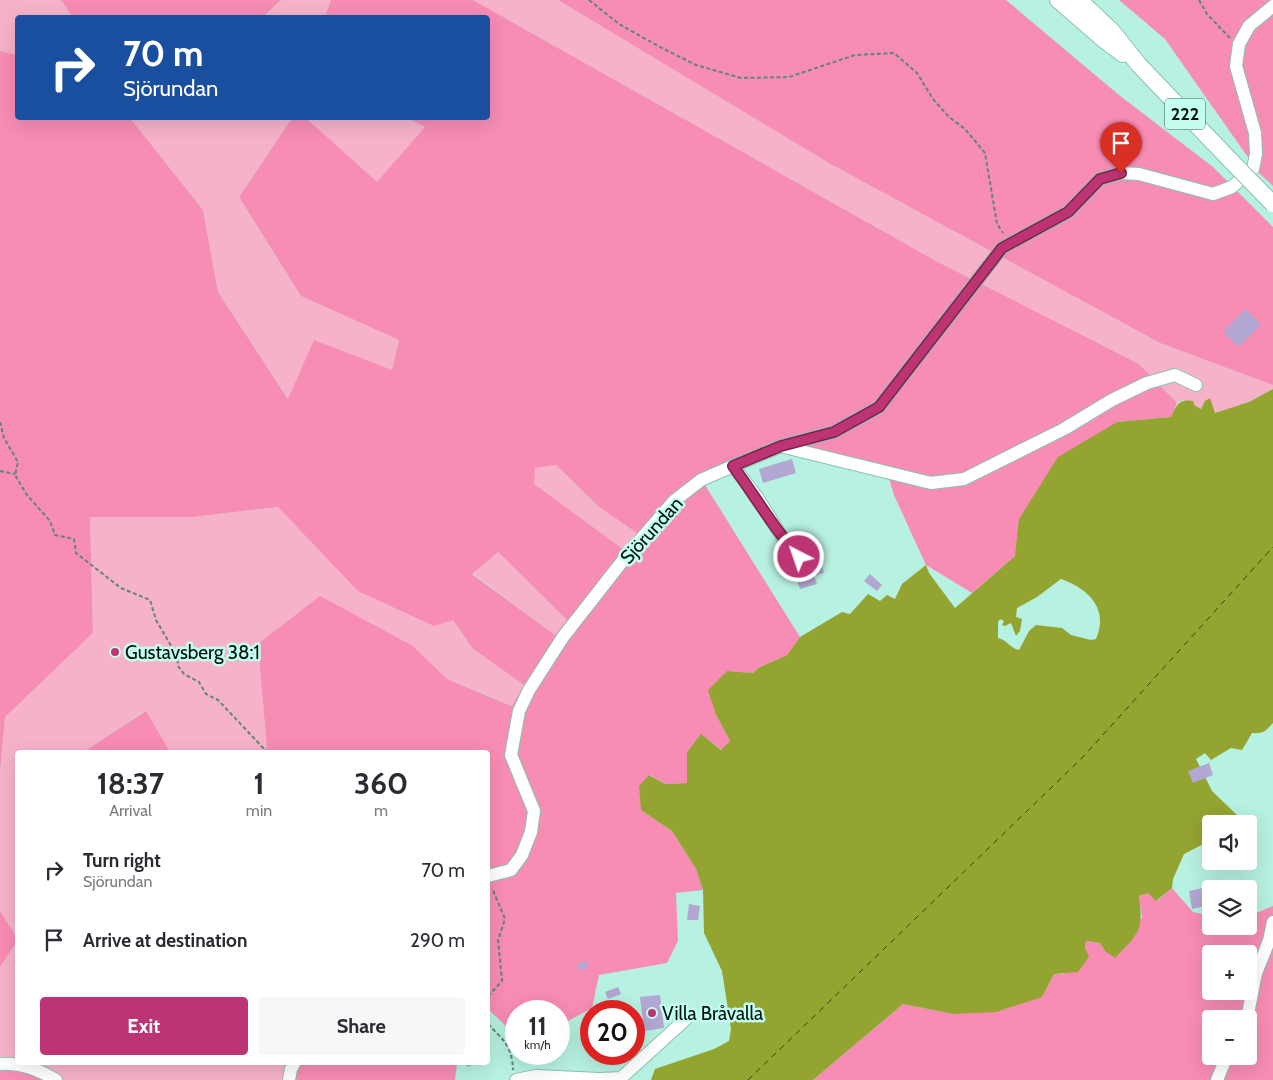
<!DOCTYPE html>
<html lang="en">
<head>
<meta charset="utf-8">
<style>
	:root { --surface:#fff; --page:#f7f7f7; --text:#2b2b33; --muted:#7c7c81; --accent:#bc3473 }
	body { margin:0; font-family:Cabin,sans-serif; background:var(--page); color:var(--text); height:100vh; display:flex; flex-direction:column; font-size:19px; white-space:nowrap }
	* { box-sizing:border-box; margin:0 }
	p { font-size:16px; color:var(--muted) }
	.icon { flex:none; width:28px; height:28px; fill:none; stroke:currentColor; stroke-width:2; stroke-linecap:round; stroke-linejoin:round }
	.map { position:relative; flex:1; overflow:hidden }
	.side { position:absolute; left:15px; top:750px; width:475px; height:315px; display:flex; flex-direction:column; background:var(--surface); border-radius:5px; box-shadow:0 5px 20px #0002 }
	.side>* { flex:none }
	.hud { position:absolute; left:15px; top:15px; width:475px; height:105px; border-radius:5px; box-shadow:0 5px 20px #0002; background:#1a4fa0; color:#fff; overflow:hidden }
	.buttons { position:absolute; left:1202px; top:815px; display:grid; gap:10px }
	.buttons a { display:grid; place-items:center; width:55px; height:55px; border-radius:5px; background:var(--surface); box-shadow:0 5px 20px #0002; font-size:25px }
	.speed { position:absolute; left:505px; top:1000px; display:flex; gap:10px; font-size:25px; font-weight:700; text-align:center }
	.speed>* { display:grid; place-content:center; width:65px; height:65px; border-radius:50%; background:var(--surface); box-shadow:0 5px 20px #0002; line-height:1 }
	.speed small { font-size:12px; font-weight:400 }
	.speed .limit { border:8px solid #d22; background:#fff; color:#111 }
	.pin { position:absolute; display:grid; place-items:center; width:42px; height:42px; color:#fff; margin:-51px -21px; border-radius:50% 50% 50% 0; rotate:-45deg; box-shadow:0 0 5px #0007 }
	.pin .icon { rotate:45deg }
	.me { position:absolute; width:55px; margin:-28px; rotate:319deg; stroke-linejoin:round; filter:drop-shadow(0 0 4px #0008) }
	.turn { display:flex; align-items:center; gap:18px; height:105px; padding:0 25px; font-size:22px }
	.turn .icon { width:65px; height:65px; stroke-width:2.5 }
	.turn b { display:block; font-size:35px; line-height:42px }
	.eta { display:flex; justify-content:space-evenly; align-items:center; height:85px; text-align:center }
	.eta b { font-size:30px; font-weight:800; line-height:35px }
	.primary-button { display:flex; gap:10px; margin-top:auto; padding:10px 25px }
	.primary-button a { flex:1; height:58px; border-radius:5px; background:var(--accent); color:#fff; font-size:20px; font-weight:800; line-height:58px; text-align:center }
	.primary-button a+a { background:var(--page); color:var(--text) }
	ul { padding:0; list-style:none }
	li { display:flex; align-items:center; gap:15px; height:70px; padding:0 25px }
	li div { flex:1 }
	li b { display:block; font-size:19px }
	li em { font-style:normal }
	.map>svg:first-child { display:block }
	.green { fill:#f6b2c9 }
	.forest { fill:#f78cb4; fill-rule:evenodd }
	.water { fill:#94a431; fill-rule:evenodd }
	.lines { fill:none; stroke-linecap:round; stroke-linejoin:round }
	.ferry { stroke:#3a4013; stroke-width:1; stroke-dasharray:6 5; stroke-linecap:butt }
	.building { fill:#b2a7d2 }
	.minor-casing { stroke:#8ac2b4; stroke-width:14 }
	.major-casing { stroke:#8ac2b4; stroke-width:18 }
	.path { stroke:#5e867b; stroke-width:2; stroke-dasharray:4 2.5; stroke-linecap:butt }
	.minor { stroke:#fff; stroke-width:12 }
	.major { stroke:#fff; stroke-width:16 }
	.major-bridge-casing { stroke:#8ac2b4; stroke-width:18; stroke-linecap:butt }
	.major-bridge { stroke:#fff; stroke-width:16 }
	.route-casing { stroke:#7a224b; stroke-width:12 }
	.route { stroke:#bc3473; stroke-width:9 }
	.poi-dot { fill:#bc3473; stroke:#c4feef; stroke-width:2 }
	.labels { text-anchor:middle; stroke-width:5; stroke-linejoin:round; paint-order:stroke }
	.shield { fill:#c4feef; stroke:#3b5a52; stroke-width:1 }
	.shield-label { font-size:18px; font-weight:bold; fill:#00130e }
	.street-label { font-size:19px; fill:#00130e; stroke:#c4feef }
	.poi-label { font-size:19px; fill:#00130e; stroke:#c4feef; text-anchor:start }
</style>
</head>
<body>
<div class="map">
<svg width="1273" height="1080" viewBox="0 0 1273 1080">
	<rect width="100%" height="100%" fill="#b7f1e1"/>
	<!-- green -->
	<g class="green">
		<path d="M0,0H61L74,17L18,18L17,55L0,51Z"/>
		<path d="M281,0H331L325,17L263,18Z"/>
		<path d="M473,0H558L827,162L1160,343L1273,385V389C1256,398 1235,411 1215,413C1204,413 1193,404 1183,400L1177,403L1139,364L936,261Z"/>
		<path d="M130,118H292L239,197L301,296L399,340L392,371L289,400L218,292L203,210Z"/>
		<path d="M306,118H407L425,127L377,183Z"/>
		<path d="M556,465L598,506L638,533L623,549L534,484V468Z"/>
		<path d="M278,507L358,590L384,601L453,620L473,649L524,685L513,706L447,679L413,646L262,752H170L145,711L83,752H18L17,940L0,911V772L5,717L93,633L90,517H192Z"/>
		<path d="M498,552L567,620L555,635L472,573Z"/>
		<path d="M17,942V1061L0,1059V967Z"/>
		<path d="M279,1062L287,1067L284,1080H65L27,1063Z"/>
	</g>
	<!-- forest -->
	<g class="forest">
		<path d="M61,0H281L263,17L74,18Z"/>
		<path d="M331,0H473L936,261L1139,364L1177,403L1171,417L1117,422L1015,556L972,593L926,565L894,495L887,472L785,442L700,477L800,637L787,655L758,668L753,673L727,671L716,715L730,741L722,750L701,735L687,752V783L665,784L650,775L641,810L672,831L696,869L703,890L676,893L678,941L667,963L599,975L592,1008L559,1026V1011H516V1047L504,1024L488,1009V752H262L267,747L258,644L320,596L413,646L447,679L512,706L524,685L473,649L453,620L434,626L358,591L278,507L192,517H90L93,633L5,717L0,772V51L17,55L18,118H130L203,210L218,292L288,399L314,340L392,370L399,340L301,296L239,197L292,118H306L377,182L425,127L407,118H488V18L325,17ZM556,465L598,506L637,533L623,549L534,484L535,468ZM498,552L567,620L555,635L472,574Z"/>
		<path d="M558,0H1006L1119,95L1213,167L1273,227V385L1160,343L827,162Z"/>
		<path d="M1119,0H1273V186L1259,173L1165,39Z"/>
		<path d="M146,711L170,752H83Z"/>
		<path d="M1172,888L1193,912L1211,916V926H1249V916L1273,906V1080H813L903,1004L953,1014L1042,997L1054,974H1063L1085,948L1086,941L1100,943L1105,951L1142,918L1139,896L1148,893L1157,901ZM1211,954H1249V991H1211ZM1211,1019H1249V1056H1211Z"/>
		<path d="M0,911L18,940L0,967Z"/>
		<path d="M279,1063H457L455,1080H284L287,1067Z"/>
		<path d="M12,1069L35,1074L46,1080H0V1071Z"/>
	</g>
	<!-- water -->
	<path class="water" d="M1273,389V723C1266,730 1265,734 1252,733L1242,750L1231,748L1211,760L1205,753L1196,759L1212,791L1239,817L1232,824H1211V840L1184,854L1173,879L1172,888L1156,901L1148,893L1139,896C1144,931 1138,934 1115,958L1105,951L1100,943L1086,941L1085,948L1089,957L1078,972L1054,974L1042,997L996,1012L953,1014L903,1004L813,1080H651L655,1069L714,1049L729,1041L731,1029L722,971L704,933L703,890L696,869L672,831L641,810L639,786L649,775L665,784L687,783V752L701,734L721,750L730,741L716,715L708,690L727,671L753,673L758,668L787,655L800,637L842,612L850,614L868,594L880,601L887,595L895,599L902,584L926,565L929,573L955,608L1015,556L1019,519L1058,457L1117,422L1171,417C1177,404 1179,399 1193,401L1194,405L1201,409L1205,401L1210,398L1215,413L1249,402ZM1061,579C1089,589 1109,609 1096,639L1091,640L1071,635L1062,628L1036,625L1029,631L1019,650C1010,648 1007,640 998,638V622L1000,619L1004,621L1002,625L1005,626L1011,623L1016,636L1020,631L1022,619L1016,617L1017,608L1037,597Z"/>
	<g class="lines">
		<!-- ferry -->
		<path class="ferry" d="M748,1080L1082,758L1273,547"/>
	</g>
	<!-- building -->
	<g class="building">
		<path d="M1245,309L1261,324L1239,347L1223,332Z"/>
		<path d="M792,459L796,473L763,483L759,469Z"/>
		<path d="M820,559L824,573L814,576L817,584L800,589L796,577L789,579L786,570Z"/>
		<path d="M870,574L882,585L877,591L864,581Z"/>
		<path d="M1209,763L1213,775L1193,783L1188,771Z"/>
		<path d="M1221,884L1222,889H1211V905L1192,909L1189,891Z"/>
		<path d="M689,904L700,906L698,920H687Z"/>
		<path d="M587,961L588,968L578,970L577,964Z"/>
		<path d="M618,987L621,994L608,999L605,992Z"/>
		<path d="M660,995L664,1028L644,1031L640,997Z"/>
		<path d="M466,1062H476V1064L467,1067Z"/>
	</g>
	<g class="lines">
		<defs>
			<g id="minor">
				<path d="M784,447L931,483L964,479L1064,429L1112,400L1147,383L1175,375L1196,385"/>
				<path d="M733,466L757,497L784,540L799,557"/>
				<path d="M488,876L511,870L522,855L531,832L534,811L511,755L519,711L529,690L563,637L628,554L674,501L701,480L733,466L781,446L834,432L879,407L1002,248L1068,212L1100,179L1121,173L1139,174L1213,194L1232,187L1253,169L1256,154L1255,133L1236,66L1239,44L1249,26L1273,6"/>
				<path d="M1247,1019L1256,973L1269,941L1273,922"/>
				<path d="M0,1064C21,1062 39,1070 56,1080"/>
				<path d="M289,1080L291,1069L295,1062"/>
				<path d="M516,1080L536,1076L599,1079L621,1078L687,1018"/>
				<path d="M1217,1080L1227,1056"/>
			</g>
			<g id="major">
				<path d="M1058,0L1103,39L1123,54"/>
				<path d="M1079,0L1112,31L1139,65L1232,162"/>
			</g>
		</defs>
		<!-- minor casing -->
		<use href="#minor" class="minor-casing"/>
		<!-- major casing -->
		<use href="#major" class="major-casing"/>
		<!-- path -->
		<g class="path">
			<path d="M589,0L619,24L658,46L696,65L741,78L789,77L855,55L894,53L917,73L933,99L949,117L965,129L985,153L997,224L1003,233"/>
			<path d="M1199,0L1207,14L1230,38"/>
			<path d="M0,422L4,438L18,462L15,475L27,495L50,521L55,535L74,539L76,553L121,588L150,600L156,620L177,656L178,666L184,674L199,682L206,694L218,700L267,752"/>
			<path d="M0,471L15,474"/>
			<path d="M488,996L502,981L498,940L505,919L492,888"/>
			<path d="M488,1024C503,1040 512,1045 513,1070"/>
		</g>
		<!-- minor -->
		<use href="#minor" class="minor"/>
		<!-- major -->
		<use href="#major" class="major"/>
		<defs>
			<path id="major-bridge" d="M1232,162L1273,204"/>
		</defs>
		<!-- major-bridge casing -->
		<use href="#major-bridge" class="major-bridge-casing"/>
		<!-- major-bridge -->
		<use href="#major-bridge" class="major-bridge"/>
	</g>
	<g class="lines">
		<defs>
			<path id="route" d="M799,557C774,529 755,496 733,466L781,446L834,432L879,407L1002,248L1068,212L1100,179L1121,173"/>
		</defs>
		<!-- route casing -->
		<use href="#route" class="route-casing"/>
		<!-- route -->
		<use href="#route" class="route"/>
	</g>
	<!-- markers -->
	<g class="poi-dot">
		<circle cx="115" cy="652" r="5"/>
		<circle cx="652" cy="1013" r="5"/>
	</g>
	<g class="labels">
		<!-- shield labels -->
		<rect class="shield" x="1165" y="98.5" width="40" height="31" rx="4"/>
		<g class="shield-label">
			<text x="1185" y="120">222</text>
		</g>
		<!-- street labels -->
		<g class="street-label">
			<text transform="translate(651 530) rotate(-48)" y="7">Sjörundan</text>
		</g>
		<!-- poi labels -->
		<g class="poi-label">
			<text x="125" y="659">Gustavsberg 38:1</text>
			<text x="662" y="1020">Villa Bråvalla</text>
		</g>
	</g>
</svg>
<div class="buttons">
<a><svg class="icon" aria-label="sound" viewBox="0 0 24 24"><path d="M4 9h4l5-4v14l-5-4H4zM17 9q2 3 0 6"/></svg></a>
<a><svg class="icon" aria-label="layers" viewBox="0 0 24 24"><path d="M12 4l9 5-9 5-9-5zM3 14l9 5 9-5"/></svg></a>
<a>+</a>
<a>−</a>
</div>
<div class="speed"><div>11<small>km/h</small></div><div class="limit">20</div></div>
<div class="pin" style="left:1121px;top:173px;background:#d93025"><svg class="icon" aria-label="arrive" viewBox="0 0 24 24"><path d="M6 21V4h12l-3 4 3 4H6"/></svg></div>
<svg class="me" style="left:799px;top:557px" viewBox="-20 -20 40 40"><circle r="17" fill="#bc3473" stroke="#fff" stroke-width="3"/><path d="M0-11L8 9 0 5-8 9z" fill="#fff"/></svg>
<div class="hud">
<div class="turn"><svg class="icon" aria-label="right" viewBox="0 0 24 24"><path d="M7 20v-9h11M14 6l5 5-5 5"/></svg><div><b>70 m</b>Sjörundan</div></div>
</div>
<section class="side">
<div class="eta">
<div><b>18:37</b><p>Arrival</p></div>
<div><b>1</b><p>min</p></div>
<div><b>360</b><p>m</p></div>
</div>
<ul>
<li><svg class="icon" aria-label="right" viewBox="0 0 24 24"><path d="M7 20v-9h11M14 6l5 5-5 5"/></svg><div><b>Turn right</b><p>Sjörundan</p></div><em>70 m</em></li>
<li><svg class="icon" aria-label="arrive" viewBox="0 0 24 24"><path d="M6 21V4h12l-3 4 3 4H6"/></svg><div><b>Arrive at destination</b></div><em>290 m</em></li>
</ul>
<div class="primary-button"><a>Exit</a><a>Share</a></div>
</section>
</div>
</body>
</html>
